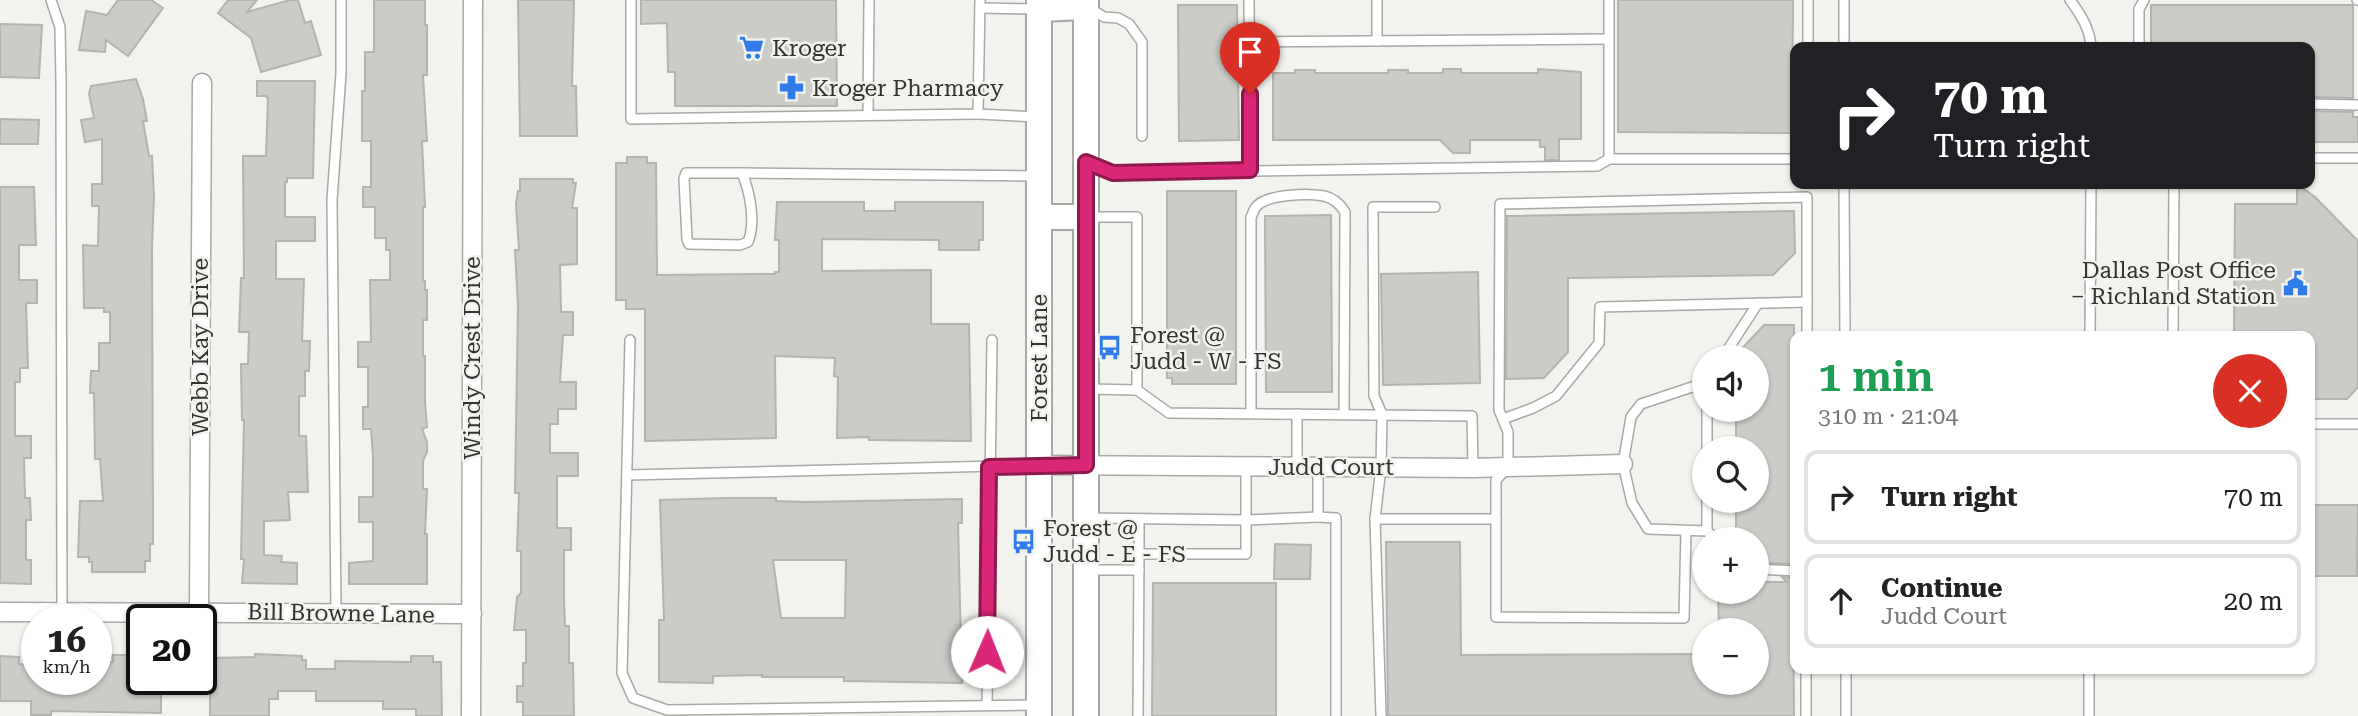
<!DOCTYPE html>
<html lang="en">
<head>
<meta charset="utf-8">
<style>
	:root { --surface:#fff; --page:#f6f6f6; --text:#222; --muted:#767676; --line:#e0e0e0 }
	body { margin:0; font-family:"Roboto Serif",serif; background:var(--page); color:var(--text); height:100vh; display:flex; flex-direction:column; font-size:26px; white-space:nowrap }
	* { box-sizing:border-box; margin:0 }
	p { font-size:23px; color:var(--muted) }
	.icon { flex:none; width:38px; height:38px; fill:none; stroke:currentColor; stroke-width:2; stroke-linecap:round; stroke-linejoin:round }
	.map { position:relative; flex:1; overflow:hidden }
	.drawer { position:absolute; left:1790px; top:331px; width:525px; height:343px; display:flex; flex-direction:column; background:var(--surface); border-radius:14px; box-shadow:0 2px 5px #0004 }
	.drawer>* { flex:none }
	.banner { position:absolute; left:1790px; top:42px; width:525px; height:147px; border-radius:14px; box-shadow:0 2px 5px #0004; background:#202124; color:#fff; overflow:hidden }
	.fabs { position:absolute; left:1692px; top:345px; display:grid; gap:14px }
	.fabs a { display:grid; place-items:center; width:77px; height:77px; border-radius:50%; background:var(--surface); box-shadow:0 2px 5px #0004; font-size:35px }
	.speed { position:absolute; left:21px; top:604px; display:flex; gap:14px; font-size:35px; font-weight:700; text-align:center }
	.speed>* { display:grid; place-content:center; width:91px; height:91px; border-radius:50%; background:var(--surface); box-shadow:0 2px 5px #0004; line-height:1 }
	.speed small { font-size:18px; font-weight:400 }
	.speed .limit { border:4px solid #111; border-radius:10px; background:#fff; color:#111 }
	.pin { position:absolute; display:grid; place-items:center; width:60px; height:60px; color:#fff; margin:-72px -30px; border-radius:50% 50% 50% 0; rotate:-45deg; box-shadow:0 0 7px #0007 }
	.pin .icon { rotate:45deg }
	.me { position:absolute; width:77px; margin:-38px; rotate:1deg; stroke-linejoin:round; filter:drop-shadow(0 0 5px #0008) }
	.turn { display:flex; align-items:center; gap:24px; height:147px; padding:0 28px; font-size:32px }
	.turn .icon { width:91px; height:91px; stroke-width:2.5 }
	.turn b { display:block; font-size:49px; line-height:60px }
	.round { display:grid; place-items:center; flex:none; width:74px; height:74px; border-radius:37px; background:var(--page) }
	.summary { display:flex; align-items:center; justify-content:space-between; height:119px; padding:0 28px }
	h1 { font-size:42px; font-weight:600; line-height:52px; color:#1e9e55 }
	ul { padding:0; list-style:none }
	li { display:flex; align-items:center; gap:21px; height:94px; margin:0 14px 10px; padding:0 14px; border:4px solid var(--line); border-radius:14px }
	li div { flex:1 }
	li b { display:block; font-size:26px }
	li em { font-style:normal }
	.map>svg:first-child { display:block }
	.building { fill:#cbcbc8; stroke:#b3b4b0; stroke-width:2; fill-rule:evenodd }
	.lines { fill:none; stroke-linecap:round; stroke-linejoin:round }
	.lane-casing { stroke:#a8a8a5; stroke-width:12 }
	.street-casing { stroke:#a8a8a5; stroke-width:21 }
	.secondary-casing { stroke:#a8a8a5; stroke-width:28 }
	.lane { stroke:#fff; stroke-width:9 }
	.street { stroke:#fff; stroke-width:18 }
	.secondary { stroke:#fff; stroke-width:24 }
	.route-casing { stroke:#8e194d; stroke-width:18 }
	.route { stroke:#db2777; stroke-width:12 }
	.labels { text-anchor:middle; stroke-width:5; stroke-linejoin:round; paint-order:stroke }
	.poi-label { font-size:23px; fill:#333332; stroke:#f2f2ee; text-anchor:start }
	.street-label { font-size:23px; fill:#333332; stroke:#f2f2ee }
</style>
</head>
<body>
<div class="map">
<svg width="2358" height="716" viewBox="0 0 2358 716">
	<rect width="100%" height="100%" fill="#f2f2ee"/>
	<!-- building -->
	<g class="building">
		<path d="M118,0H151L163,8L128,56L106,40L105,52L79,50L86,11L107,15Z"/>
		<path d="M228,0H257L247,12L290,0H298L305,23L311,21L321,55L261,72L251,38L218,13Z"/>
		<path d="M374,0H425V25H427V75H423L427,141H422L425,207H423V280L425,281V290H427V320H423V356H425V402L427,427L422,429L427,442V452L423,461V489H427L425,534H427V584H349V563L373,561V522H359V497H373V456L371,429H363V407H368V367H358V342H371L370,280H390V250H386V238H375V207H363V187H371V141H362V91H365V52H374Z"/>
		<path d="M518,0H574L572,86H576L577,136H520Z"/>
		<path d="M641,0H836L837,106H675V72H668L667,23L641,24Z"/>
		<path d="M1618,0H1793L1792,133L1618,132Z"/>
		<path d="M1178,5H1237L1239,140L1179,141Z"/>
		<path d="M2151,5H2353V98L2310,97V47H2151Z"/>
		<path d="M0,24L42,25L39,78L0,77Z"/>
		<path d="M1443,69H1461V73H1538V69L1581,72V139H1559V160H1545V147H1540V140H1470V153H1453L1440,140H1273V73H1295V70H1315V73H1388V70H1408V73H1443Z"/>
		<path d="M136,79L143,99L147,121H143L149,156H152L154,197L152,247L153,544H150V561H145V572H92V562H89V557H78L80,501H103L100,459H95L94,393H90L91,371H99V343H110V312H104V308H84L83,245L98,246L99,206H92V184H102V139L85,142L81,120L94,118L89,94L91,86Z"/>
		<path d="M257,81H315L313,178H287V182H285V217H315V241H276V279H304L302,341H310L309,371H305V396H299V436H306L308,492H288L290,520L264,521V555L282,556L281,562L297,563V584L242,583L244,559H241L244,420H242L241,364H248L249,332H239L241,278H244L243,156H266L268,99L266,96H257Z"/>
		<path d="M2310,111L2353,112V117H2358V142H2310Z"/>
		<path d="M0,119L39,120L38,144H0Z"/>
		<path d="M627,157H647V163H656L657,275L775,274V272H779V240H775L777,202H864V211H895V202H983V240H979V250H939V240L822,239V271L931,270V324H969L971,441L869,440V437L837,438L838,377L834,376L835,358L775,356L776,438L645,441V309H626V300H616V163H627Z"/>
		<path d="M520,179H573V183H576L572,208H577V264L560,265L561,312H573V335H563L560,382H576V409H558V424H550V453H578V476H557V528H571V550H564V599L565,626H569V663H573L574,716H523V702H517V686H523V663H526V630H514L517,597L521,593V551H517L519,493H515L518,305L515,250H519L516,204L518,191H520Z"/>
		<path d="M2297,184L2315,197L2358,241V387L2347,399H2310V336H2234L2235,204H2297Z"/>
		<path d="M0,187H34L36,245H19V280H37V303H26L28,368H20V382H15V436H31V458H24L25,498H30L31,520H26V560H31V584L0,583Z"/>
		<path d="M1167,191H1236V384H1172V378H1167Z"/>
		<path d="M1794,211L1795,253L1773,275L1568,278V352L1544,378L1506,379L1507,216Z"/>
		<path d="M1331,215L1332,392H1266L1265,216Z"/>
		<path d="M1478,272L1480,383L1383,385L1381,274Z"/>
		<path d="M1764,325H1794L1793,564L1768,563L1757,551V539H1746L1736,529V500H1757V448H1736V410H1757V357H1734Z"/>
		<path d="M728,498H776V501L806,502L962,499V523H958L962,683L844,681V677H762V675L713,676V683L659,682V620H664L660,500ZM773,560H846L845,618H781Z"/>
		<path d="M2310,505H2358L2357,576H2310Z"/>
		<path d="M1386,542H1460L1461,655L1704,654V682H1757V630H1719L1718,592H1757V582H1787L1782,577L1793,578L1794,716H1388Z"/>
		<path d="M1275,544L1311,545L1310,579H1274Z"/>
		<path d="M1153,583H1276V716H1152Z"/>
		<path d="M255,654L302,656V660H306V669H335V661L411,662V656H433V662H441L442,716H416V709H383V701H316V691H278V699H269V716H210V690H201V661H212V658L255,657Z"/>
		<path d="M112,655H142V679H161V713L51,711V715H31V701H0V656L19,657V664L37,665V679H101V662H113Z"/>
	</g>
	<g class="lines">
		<defs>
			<g id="lane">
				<path d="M51,0L60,27L61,82L62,612"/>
				<path d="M631,0V119L978,114L980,0"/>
				<path d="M1249,0L1250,170"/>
				<path d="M1377,0V41"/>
				<path d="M1609,0V159"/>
				<path d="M1844,0V47"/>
				<path d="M2070,0C2081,15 2090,29 2091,47"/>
				<path d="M2357,0H2358"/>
				<path d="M1088,7L1104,17L1118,18L1129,24L1142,42V136"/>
				<path d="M980,8L1037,9"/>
				<path d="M1249,42L1608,39"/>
				<path d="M1808,47V0"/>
				<path d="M2139,47V9L2144,0"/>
				<path d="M2310,104L2358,105"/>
				<path d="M978,114L1037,117"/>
				<path d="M868,115L869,0"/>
				<path d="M2310,158H2358"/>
				<path d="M1087,162L1113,173L1597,166L1609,159H1796"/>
				<path d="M686,173H742C750,192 756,223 748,242L740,245L689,244L687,239L684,179Z"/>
				<path d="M742,173L1038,176"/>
				<path d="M1844,184L1845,336"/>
				<path d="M1088,217H1137V390L1089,389"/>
				<path d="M2090,336L2091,184"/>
				<path d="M2173,336L2174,184"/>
				<path d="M630,340L622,673L633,698L667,710L1037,705"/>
				<path d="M1723,357L1758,303"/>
				<path d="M1704,383L1641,404L1631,417L1623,464L1632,503L1648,529L1707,531L1716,539"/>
				<path d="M1137,390L1169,413L1472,416L1473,468"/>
				<path d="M1251,413V217C1253,214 1253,210 1256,207C1266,194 1308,193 1324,196C1334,198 1340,204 1345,212L1344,414"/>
				<path d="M1297,414V467"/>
				<path d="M1503,419L1533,408L1556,396L1599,343L1600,307L1807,302"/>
				<path d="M2310,424H2358"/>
				<path d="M1707,448V410"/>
				<path d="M1318,467V517L1336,518V716"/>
				<path d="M628,475L1037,465"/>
				<path d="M1088,518L1246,520V466"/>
				<path d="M1139,519V554"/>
				<path d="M1375,519H1496"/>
				<path d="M1686,531L1684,618L1496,617V480L1508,467V432L1499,410L1500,204L1807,197V336"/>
				<path d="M1707,531V500"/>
				<path d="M1757,569L1796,571"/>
				<path d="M1088,570H1139"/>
				<path d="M336,613L332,200L341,73V0"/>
				<path d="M1846,668V716"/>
				<path d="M987,705L992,340"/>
				<path d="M1138,716L1139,554H1246V520L1318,517"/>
				<path d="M1381,716L1375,519L1381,467L1382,414L1374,396L1373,207H1435"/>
				<path d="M1806,716V668"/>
				<path d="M2089,716V668"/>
			</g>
			<g id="street">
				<path d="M1038,465L1473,468L1623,464"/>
				<path d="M199,611L202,83"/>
				<path d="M0,612L472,614"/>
				<path d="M471,716L473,0"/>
			</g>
			<g id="secondary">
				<path d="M1086,0V716"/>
				<path d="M1039,9L1086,7"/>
				<path d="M1039,217H1086"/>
				<path d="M1039,716V0"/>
			</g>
		</defs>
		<!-- lane casing -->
		<use href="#lane" class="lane-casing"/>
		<!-- street casing -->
		<use href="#street" class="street-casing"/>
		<!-- secondary casing -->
		<use href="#secondary" class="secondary-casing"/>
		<!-- lane -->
		<use href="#lane" class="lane"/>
		<!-- street -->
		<use href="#street" class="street"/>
		<!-- secondary -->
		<use href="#secondary" class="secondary"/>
	</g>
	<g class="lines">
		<defs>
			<path id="route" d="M987,652L989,467L1086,465V162L1113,173L1250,170V94"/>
		</defs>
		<!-- route casing -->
		<use href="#route" class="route-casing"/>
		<!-- route -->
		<use href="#route" class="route"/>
	</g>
	<!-- icons -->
	<defs>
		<symbol id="supermarket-bare" viewBox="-9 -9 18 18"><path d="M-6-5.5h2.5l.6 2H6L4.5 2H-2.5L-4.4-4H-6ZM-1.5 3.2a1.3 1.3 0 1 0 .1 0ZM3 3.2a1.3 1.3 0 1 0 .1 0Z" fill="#307be7" stroke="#f2f2ee" stroke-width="2.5" paint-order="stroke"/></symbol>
		<symbol id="pharmacy-bare" viewBox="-9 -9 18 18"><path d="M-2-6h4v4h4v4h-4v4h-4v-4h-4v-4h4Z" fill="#307be7" stroke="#f2f2ee" stroke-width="2.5" paint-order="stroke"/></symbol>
		<symbol id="civic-bare" viewBox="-9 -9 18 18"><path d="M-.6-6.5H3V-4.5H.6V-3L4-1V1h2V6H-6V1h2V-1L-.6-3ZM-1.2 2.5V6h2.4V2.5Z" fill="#307be7" stroke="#f2f2ee" stroke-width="2.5" paint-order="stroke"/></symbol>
		<symbol id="bus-bare" viewBox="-9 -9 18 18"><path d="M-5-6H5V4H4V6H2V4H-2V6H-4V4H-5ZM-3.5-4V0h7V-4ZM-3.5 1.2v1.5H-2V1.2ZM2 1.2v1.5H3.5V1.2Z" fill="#307be7" stroke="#f2f2ee" stroke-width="2.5" paint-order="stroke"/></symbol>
	</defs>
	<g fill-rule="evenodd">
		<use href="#supermarket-bare" x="734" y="30" width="35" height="35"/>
		<use href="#pharmacy-bare" x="774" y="70" width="35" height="35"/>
		<use href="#civic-bare" x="2278" y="266" width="35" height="35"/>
		<use href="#bus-bare" x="1092" y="330" width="35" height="35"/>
		<use href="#bus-bare" x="1006" y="524" width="35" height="35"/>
	</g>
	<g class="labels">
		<!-- poi labels -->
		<g class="poi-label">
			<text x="772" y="56">Kroger</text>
			<text x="812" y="96">Kroger Pharmacy</text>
			<text x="2276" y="278" text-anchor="end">Dallas Post Office<tspan x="2276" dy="26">– Richland Station</tspan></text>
			<text x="1130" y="343">Forest @<tspan x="1130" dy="26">Judd - W - FS</tspan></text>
			<text x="1043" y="536">Forest @<tspan x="1043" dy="26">Judd - E - FS</tspan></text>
		</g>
		<!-- street labels -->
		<g class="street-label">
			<text transform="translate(200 347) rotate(-90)" y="8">Webb Kay Drive</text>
			<text transform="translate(472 358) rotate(-90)" y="8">Windy Crest Drive</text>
			<text transform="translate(1039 358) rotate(-90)" y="8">Forest Lane</text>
			<text x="1331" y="475">Judd Court</text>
			<text transform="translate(341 613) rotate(1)" y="8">Bill Browne Lane</text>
		</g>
	</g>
</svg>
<div class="fabs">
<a><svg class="icon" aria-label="sound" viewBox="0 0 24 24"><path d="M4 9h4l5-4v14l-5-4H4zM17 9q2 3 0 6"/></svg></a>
<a><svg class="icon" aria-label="search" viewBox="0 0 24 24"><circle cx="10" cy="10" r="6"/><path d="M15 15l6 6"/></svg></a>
<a>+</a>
<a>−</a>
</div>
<div class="speed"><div>16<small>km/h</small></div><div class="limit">20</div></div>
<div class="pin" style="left:1250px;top:94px;background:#d93025"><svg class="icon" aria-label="arrive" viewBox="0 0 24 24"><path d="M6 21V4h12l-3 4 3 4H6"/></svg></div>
<svg class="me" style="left:987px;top:652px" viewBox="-20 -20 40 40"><circle r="19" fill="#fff"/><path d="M0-13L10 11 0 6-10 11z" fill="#db2777"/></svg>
<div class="banner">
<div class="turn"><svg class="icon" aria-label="right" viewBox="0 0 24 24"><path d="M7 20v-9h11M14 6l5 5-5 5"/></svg><div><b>70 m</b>Turn right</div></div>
</div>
<section class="drawer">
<div class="summary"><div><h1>1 min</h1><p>310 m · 21:04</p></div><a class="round" style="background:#d93025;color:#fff"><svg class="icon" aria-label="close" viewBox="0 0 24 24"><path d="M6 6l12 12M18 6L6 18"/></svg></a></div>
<ul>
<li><svg class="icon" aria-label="right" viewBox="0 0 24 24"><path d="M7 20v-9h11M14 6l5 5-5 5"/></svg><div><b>Turn right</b></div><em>70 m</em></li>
<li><svg class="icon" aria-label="ahead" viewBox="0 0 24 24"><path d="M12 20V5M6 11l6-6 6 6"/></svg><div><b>Continue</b><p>Judd Court</p></div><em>20 m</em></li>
</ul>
</section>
</div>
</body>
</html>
